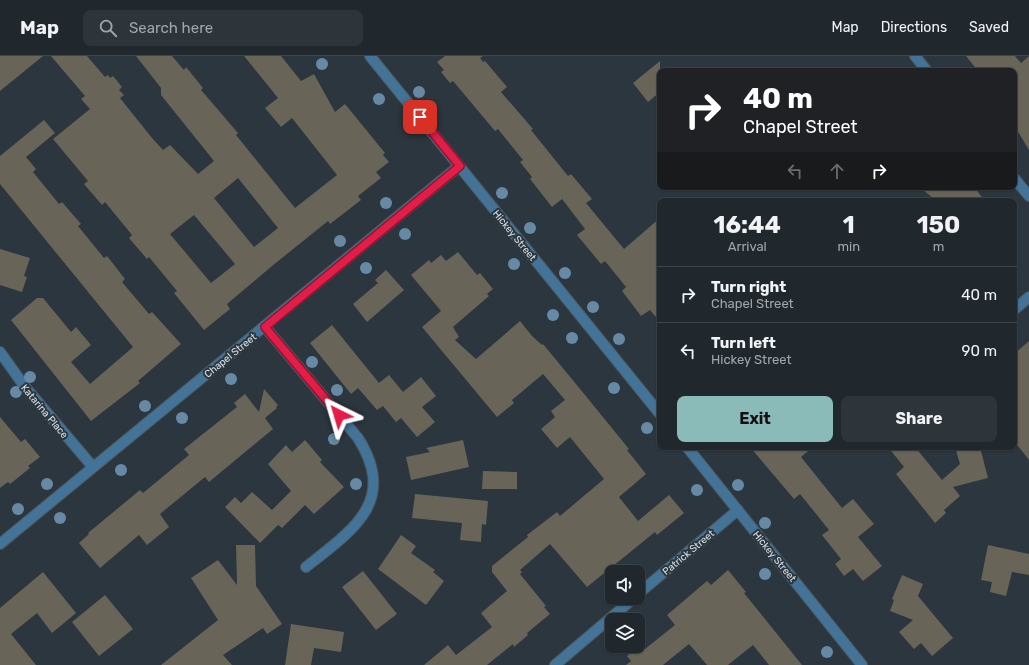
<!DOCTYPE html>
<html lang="en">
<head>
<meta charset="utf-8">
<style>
	:root { --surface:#20282e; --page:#2d343a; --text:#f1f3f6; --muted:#a2a6aa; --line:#3d444a; --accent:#8bbbb9 }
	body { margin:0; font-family:Rubik,sans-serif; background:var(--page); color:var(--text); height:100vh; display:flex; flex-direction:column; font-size:15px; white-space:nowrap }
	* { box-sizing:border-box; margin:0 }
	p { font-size:13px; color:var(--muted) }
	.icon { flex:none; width:22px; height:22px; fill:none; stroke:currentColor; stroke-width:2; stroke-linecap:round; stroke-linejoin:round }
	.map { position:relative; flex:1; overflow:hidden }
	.details { position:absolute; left:657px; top:142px; width:360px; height:252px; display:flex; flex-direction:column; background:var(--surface); border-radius:8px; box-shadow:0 1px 3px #0004,0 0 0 1px var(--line) }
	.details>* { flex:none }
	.banner { position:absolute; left:657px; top:12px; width:360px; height:122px; border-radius:8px; box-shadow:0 1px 3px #0004,0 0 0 1px var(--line); background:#202124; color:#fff; overflow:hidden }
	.buttons { position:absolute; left:605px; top:509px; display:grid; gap:8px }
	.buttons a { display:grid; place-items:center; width:40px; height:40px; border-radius:8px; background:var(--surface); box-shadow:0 1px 3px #0004,0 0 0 1px var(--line); font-size:20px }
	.pin { position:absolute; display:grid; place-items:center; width:34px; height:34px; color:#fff; margin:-17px; border-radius:8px; box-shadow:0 2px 6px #0006 }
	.me { position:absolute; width:44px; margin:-22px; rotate:320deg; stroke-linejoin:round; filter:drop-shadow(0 0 3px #0008) }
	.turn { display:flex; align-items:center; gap:14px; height:84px; padding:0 20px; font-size:18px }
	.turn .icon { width:52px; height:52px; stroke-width:2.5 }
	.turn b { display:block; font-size:28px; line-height:34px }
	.lanes { display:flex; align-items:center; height:38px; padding:0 20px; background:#0003; justify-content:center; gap:20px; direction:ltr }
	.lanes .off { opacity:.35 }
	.eta { display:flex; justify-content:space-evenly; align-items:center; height:68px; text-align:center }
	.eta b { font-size:24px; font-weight:700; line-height:28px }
	.button { display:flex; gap:8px; margin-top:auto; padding:8px 20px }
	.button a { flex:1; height:46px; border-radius:8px; background:var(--accent); color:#111; font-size:16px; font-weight:700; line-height:46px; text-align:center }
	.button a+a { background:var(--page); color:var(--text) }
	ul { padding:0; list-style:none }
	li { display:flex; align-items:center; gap:12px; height:56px; padding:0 20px; border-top:1px solid var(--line) }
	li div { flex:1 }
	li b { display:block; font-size:15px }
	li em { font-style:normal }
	header { display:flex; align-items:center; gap:24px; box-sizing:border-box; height:56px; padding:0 20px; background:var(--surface); border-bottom:1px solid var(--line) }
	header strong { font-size:19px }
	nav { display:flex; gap:22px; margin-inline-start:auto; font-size:14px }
	.search { width:280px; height:36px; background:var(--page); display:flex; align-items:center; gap:10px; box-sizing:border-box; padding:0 14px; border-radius:8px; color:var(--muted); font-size:15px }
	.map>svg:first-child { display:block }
	.building { fill:#686457; fill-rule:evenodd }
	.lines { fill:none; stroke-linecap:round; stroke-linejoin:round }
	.minor-casing { stroke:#4b555c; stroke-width:12 }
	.minor { stroke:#437396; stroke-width:10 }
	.tree { fill:#668aa5 }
	.route-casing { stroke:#92132f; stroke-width:10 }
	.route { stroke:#e11d48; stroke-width:7 }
	.labels { text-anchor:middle; stroke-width:4; stroke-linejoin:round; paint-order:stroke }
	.street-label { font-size:10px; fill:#dbe1e7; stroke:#2b363e }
</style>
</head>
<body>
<header>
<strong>Map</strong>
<div class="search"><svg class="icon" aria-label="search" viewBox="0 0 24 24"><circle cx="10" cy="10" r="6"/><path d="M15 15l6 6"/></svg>Search here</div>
<nav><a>Map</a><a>Directions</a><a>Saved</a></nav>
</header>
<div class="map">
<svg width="1029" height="609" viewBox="0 0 1029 609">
	<rect width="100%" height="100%" fill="#2b363e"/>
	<!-- building -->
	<g class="building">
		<path d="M0,0H43L0,35Z"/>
		<path d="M51,0H87L105,21L108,19L110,22L113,20L122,31L119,34L124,39L120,42L152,82L163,94L170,89L198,118L214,105L161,39V32L136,0H172L184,14L186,11L203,32L201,34L238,77L236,79L295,152L337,119L292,62L281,71L265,52L278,42L244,0H281L301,25L314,18L335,56L345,48L385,97L383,99L389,106L376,116L381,122L358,140L361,144L330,168L328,165L272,210L227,248L230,253L204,274L174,237L177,235L149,201L147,203L129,182L132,179L105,146L102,149L84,128L88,125L53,83L90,53L81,43L85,40ZM238,122L278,172L254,191L214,142ZM194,159L235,208L211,227L170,178Z"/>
		<path d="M445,0H483L480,2L483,6L485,5L507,31L501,36L533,73L531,74L568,120L571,118L592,143L586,147L624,193L660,162V266L650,254L641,260L622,235L626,231L605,205L601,208L577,179L585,173L562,143L552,151L530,123L532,121L520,106L523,104L498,73L495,75L453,25L450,27L441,16L444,14L437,6Z"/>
		<path d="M966,0H1015L1021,7L1029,0V94L1014,69V15H978Z"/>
		<path d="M660,5V36L648,46L633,27Z"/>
		<path d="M44,64L55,77L26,101L36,113L33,116L59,148L62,146L81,168L78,170L104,202L107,200L125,223L122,226L149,258L152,256L181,288L138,325L140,327L91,365L11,264L37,242H43L71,276L76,271L91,289L71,306L90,328L133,291L0,128V100Z"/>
		<path d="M919,131H974L985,145H937Z"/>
		<path d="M0,193L30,202L24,220L27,221L22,236L0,229Z"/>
		<path d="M458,196L477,219L480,217L493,233L487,238L489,240L453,271L459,281L455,284L476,303L520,265L532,280L542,289L543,288L576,328L629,393L627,394L646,418L619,441L638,465L669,439L684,457L657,479L655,476L587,531L550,488L520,514L522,516L520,518L546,550L544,551L550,558L527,577L528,579L514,591L513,588L487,609H424L448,589L456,599L492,571L481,557L507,535L492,516V510L528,481L527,479L557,456L560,460L604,423L570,381L557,392L541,373L555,361L551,355L565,344L543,318L512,344L514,347L497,361L422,271L441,255L411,219L429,204L431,207L441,199L446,205Z"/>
		<path d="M386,214L404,234L367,266L353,248L378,227L375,224Z"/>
		<path d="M332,269L379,327L389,319L403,336L421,321L436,340L422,351L435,366L417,381L401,362L396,366L383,350L377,354L358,332L351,338L310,287Z"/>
		<path d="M1029,285V404L1014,385V298Z"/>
		<path d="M264,333L278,349L276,351L277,352L265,362L273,373L209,426L205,421L160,458L169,471L147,489L139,479L100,512L79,487L89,478L88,477L140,434L143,437L189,399L184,393L237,351L234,347L245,338L259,356Z"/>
		<path d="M0,361L21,386L25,383L40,401L28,410L30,412L10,428L8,426L0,432Z"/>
		<path d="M305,384L322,404L320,406L344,431L314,458L305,449L282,472L278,469L260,487L225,451L235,441L241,447L252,436L272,454L291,435L268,408L286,389L292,396Z"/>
		<path d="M463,384L469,411L411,424L406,401L430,396L426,392Z"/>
		<path d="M750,391H813L801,401L842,452L853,443L874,468L858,481L882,510L863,525L853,513L844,520L835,508L841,503L822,479L829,474L800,438L794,443Z"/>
		<path d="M888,391H915L942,424L960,408L955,391H980L988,422L953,431L960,440L944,454L946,457L935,467L896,418L904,411Z"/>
		<path d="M483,415L517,416V433H482Z"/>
		<path d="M415,438L488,445L486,469L482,468L481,486L460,484L462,467L412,462Z"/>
		<path d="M401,479L416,490L411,497L435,514L433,516L444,525L426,549L378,513Z"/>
		<path d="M236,489H255L256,530L282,568L267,578L263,572L223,599L232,609H161L218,564L191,522L218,504L237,529Z"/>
		<path d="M988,489L1029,498V519L1012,516L1006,540L990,536L992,526L981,524Z"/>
		<path d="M728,514L746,536L744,537L802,609H769L753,589L728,609H707L689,588L663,609H626L631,605L627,600L641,588L645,593L675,569L667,559L707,525L711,529Z"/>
		<path d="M363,515L397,558L376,574L342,531Z"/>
		<path d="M43,516L76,557L52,577L37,557L11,578L36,609H0V552Z"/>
		<path d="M902,519L923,528L918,540L953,582L932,600L921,587L914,593L899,576L913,564L890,555L894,544L892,543Z"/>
		<path d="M105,539L133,573L99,600L72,566Z"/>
		<path d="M291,568L344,576L341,596L314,592L311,609H285Z"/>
	</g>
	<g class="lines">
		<defs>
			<g id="minor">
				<path d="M370,0L660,358"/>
				<path d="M915,0L927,15"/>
				<path d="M1014,122L1029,140"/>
				<path d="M1014,254L1029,241"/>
				<path d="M265,271L358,382C398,445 353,474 306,511"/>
				<path d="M0,296L25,331L93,411"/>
				<path d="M687,391L862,609"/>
				<path d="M0,488L459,110"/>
				<path d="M638,538L738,454"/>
				<path d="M555,609L634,542"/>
			</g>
		</defs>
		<!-- minor casing -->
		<use href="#minor" class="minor-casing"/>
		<!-- minor -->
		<use href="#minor" class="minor"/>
	</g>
	<!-- trees -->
	<g class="tree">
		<circle cx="322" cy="8" r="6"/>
		<circle cx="419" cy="36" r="6"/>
		<circle cx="379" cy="43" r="6"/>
		<circle cx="502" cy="137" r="6"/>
		<circle cx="386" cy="147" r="6"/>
		<circle cx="530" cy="172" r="6"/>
		<circle cx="405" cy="178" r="6"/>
		<circle cx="340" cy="185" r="6"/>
		<circle cx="514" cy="208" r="6"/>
		<circle cx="366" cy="212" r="6"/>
		<circle cx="565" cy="217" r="6"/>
		<circle cx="593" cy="251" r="6"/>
		<circle cx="553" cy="259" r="6"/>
		<circle cx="572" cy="282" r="6"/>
		<circle cx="619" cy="283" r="6"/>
		<circle cx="312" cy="306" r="6"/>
		<circle cx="30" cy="321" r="6"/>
		<circle cx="231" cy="323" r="6"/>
		<circle cx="614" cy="332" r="6"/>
		<circle cx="337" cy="334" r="6"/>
		<circle cx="16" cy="336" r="6"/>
		<circle cx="145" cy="350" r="6"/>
		<circle cx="182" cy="362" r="6"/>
		<circle cx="647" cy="372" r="6"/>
		<circle cx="334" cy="383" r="6"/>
		<circle cx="121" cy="414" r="6"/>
		<circle cx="47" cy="428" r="6"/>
		<circle cx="356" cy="428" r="6"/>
		<circle cx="738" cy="429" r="6"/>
		<circle cx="697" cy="434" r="6"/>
		<circle cx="18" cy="453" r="6"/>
		<circle cx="60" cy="462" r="6"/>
		<circle cx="765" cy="467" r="6"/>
		<circle cx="765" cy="518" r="6"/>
		<circle cx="827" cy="596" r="6"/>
	</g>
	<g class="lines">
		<defs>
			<path id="route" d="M339,359L265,271L460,110L420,61"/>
		</defs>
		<!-- route casing -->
		<use href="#route" class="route-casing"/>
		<!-- route -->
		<use href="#route" class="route"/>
	</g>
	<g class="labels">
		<!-- street labels -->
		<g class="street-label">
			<text transform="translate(515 179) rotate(51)" y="4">Hickey Street</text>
			<text transform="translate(230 299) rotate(-39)" y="4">Chapel Street</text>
			<text transform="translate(45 355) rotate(50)" y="4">Katarina Place</text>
			<text transform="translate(688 496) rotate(-40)" y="4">Patrick Street</text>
			<text transform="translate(775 500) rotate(51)" y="4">Hickey Street</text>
		</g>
	</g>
</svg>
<div class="buttons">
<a><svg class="icon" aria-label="sound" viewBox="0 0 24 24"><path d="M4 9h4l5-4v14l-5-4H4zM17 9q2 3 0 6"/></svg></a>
<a><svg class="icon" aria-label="layers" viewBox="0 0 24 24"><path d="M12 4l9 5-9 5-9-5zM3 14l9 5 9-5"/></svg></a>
</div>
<div class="pin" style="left:420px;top:61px;background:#d93025"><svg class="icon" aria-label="arrive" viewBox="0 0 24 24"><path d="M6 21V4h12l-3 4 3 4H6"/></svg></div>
<svg class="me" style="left:339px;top:359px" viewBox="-20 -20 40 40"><path d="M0-17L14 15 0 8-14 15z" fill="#e11d48" stroke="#fff" stroke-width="4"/></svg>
<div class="banner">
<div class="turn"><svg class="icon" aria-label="right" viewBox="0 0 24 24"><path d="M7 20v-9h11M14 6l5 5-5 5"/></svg><div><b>40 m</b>Chapel Street</div></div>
<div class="lanes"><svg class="icon off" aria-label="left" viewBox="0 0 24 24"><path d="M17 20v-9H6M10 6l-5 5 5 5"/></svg><svg class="icon off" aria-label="ahead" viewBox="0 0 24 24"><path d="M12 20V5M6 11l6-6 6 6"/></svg><svg class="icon" aria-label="right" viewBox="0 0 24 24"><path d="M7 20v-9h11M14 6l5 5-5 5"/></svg></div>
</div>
<section class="details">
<div class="eta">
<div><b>16:44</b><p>Arrival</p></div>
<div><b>1</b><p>min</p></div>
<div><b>150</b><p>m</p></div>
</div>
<ul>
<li><svg class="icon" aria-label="right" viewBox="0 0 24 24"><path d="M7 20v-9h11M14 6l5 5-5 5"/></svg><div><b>Turn right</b><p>Chapel Street</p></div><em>40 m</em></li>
<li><svg class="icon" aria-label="left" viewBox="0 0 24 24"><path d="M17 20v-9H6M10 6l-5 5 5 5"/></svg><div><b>Turn left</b><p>Hickey Street</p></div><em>90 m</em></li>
</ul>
<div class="button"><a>Exit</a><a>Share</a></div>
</section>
</div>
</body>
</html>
